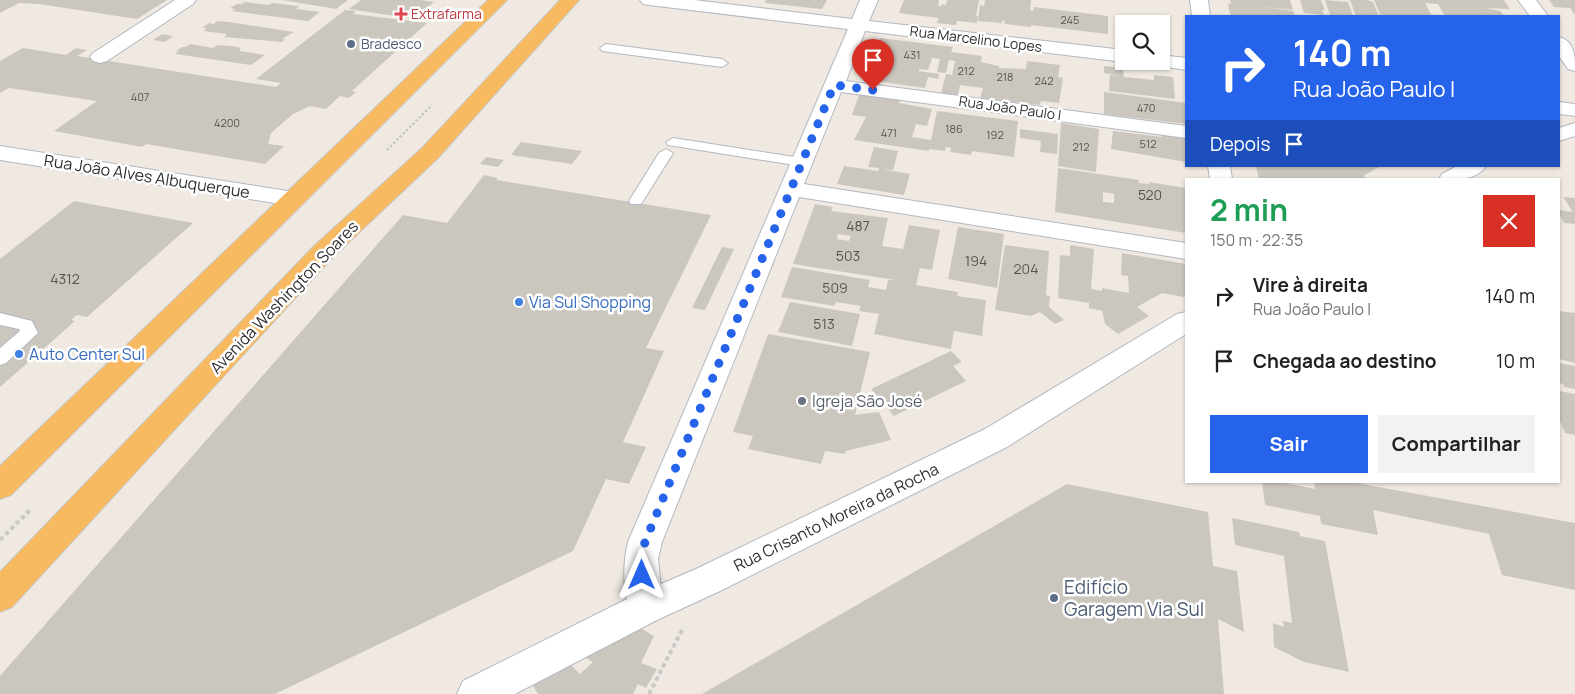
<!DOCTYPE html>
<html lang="pt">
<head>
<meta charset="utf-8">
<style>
	:root { --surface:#fff; --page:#f2f2f2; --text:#202124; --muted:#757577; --accent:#2563eb }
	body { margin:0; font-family:Manrope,sans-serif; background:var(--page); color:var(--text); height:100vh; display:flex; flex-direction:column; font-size:19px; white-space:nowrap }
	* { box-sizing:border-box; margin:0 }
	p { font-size:16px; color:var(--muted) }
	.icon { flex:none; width:28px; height:28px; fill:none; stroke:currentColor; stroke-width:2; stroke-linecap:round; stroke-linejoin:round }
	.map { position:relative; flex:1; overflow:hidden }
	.sheet { position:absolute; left:1185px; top:178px; width:375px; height:305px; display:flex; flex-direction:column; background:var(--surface); border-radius:0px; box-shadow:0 1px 4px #0004 }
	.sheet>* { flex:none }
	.top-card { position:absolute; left:1185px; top:15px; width:375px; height:152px; border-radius:0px; box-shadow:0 1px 4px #0004; background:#2563eb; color:#fff; overflow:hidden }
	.buttons { position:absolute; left:1115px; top:15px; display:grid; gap:10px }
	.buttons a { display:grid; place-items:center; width:55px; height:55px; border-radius:0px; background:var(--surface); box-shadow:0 1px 4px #0004; font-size:25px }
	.pin { position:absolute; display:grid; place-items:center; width:42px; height:42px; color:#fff; margin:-51px -21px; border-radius:50% 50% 50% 0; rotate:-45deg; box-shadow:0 0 5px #0007 }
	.pin .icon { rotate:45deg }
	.me { position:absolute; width:55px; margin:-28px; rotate:0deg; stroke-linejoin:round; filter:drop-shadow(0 0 4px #0008) }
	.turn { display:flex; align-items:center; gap:18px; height:105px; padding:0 25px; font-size:22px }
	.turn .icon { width:65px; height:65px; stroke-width:2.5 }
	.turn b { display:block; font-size:35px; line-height:42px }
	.then { display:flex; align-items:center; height:48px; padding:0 25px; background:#0003; gap:10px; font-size:19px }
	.round { display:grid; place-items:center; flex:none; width:52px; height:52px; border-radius:0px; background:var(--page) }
	.head { display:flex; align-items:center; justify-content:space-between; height:85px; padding:0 25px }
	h1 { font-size:30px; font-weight:700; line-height:38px; color:#1e9e55 }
	.primary-button { display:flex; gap:10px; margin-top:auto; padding:10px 25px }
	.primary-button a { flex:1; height:58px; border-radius:0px; background:var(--accent); color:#fff; font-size:20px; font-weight:700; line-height:58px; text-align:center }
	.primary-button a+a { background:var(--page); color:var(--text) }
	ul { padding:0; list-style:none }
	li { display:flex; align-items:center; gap:15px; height:65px; padding:0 25px }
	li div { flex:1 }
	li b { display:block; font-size:19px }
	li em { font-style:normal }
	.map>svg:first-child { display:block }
	.building { fill:#cbc7bf; fill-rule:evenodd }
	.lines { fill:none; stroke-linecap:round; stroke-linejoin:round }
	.service-casing { stroke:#b4b7c1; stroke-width:2 }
	.minor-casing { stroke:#b4b7c1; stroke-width:2 }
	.tertiary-casing { stroke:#b4b7c1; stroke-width:2 }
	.trunk-casing { stroke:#c9c9c9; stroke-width:2 }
	.path-far1 { stroke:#c9c9c9; stroke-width:2.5; stroke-dasharray:2.5 2; stroke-linecap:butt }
	.path { stroke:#c9c9c9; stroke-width:4; stroke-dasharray:4.5 3; stroke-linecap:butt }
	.service { fill:#fff; fill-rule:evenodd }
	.minor { fill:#fff; fill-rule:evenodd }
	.tertiary { fill:#fff; fill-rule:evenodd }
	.trunk { fill:#f8ba60; fill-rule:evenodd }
	.route { stroke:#2563eb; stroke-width:9; stroke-dasharray:0 16.2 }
	.health-dot { fill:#e0444e; stroke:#fff; stroke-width:2 }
	.service-dot { fill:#5c6f8a; stroke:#fff; stroke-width:2 }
	.shop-dot { fill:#3f7fe0; stroke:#fff; stroke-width:2 }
	.worship-dot { fill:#6b7280; stroke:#fff; stroke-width:2 }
	.labels { text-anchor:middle; stroke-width:5; stroke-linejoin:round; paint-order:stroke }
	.far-number-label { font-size:11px; fill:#555452 }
	.far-health-label { font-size:14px; fill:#be3a42; stroke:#fff; text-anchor:start }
	.far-street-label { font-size:14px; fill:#2e2e2e; stroke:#fff }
	.far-service-label { font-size:14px; fill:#4e5e75; stroke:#fff; text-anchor:start }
	.number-label { font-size:14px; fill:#555452 }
	.street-label { font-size:16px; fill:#2e2e2e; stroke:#fff }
	.shop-label { font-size:16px; fill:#366cbe; stroke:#fff; text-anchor:start }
	.worship-label { font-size:16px; fill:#5b616d; stroke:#fff; text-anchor:start }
	.near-service-label { font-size:19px; fill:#4e5e75; stroke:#fff; text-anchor:start }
</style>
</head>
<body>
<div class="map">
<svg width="1575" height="694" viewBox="0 0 1575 694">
	<rect width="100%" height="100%" fill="#efe9e1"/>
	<!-- building -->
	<g class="building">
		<path d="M0,0H167L137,19L39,4L19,3L0,13Z"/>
		<path d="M282,0H348L336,9Z"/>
		<path d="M361,0H420L434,2L414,19L349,9Z"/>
		<path d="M766,0H827L822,9L765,3Z"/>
		<path d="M904,0H939L938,6H941L942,4L946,5L947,0H979L976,16H978L977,23L957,21L956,25L937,23L939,18L899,13Z"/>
		<path d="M985,0H1031L1030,10L1033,11L1034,7L1108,16V34L1031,25V27L1004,24L1005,21L1002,20V23L978,21L980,5L984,6Z"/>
		<path d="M1230,0H1290L1293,10L1257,6L1293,11L1295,16H1232L1230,14L1228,3L1231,4Z"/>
		<path d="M1300,0H1321L1325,10H1322L1324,15L1304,13Z"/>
		<path d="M1325,0L1348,2L1353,16L1330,15Z"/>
		<path d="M1350,0H1366L1373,2L1379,16H1356Z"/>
		<path d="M1374,0H1504L1510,9L1486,8L1500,11L1504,16H1445L1438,4L1425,3L1432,16H1381Z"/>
		<path d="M1549,0H1575V15L1570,8L1554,7Z"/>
		<path d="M245,2L269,5L272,3L299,6L296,9L320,12L308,21L232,11L235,9L230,8L237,4H242Z"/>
		<path d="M345,10L356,11L353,14L427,23L352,91L356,92L349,98L340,96L326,109L310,106L293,114L271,133L268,144L284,146L265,164L146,144L142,147L54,131L97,101L9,88L0,93V61L23,48L66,55L76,48L87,50L77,56L276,87L281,83L256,79Z"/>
		<path d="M217,21L229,22L294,32L282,39H285L282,42L224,37L227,34L203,31L207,28H202L209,23L214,24Z"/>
		<path d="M162,34L173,36L165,42L153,40Z"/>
		<path d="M880,38L953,47L951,52L982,56L981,62L999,66V68L1026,69L1027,61L1060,65L1058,77L1063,78L1059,103L1041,101L1040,105L980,98L983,88L960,85L958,95L941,93L946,74L952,75L955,61L949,60L946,73L937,72L940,59L932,58L928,70L919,69V71L939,74L938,79L928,77L925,88L875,81L883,52L875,51Z"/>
		<path d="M190,44L213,48L217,45L231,46L241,48L239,51L265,55L251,65L175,54L179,51H176L182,47H186Z"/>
		<path d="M1104,66L1123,68L1124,77L1154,80V75L1173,77L1175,99L1109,91L1110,75L1121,76L1104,73Z"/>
		<path d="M1104,92L1186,103V124L1104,114Z"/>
		<path d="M859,95L900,99L899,103L932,109L927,126L916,124L912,137L931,140L937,111L1018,121L1014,157L972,151L971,155L950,152L951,148L946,147L945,151L929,149V151L854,140L866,117L852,115Z"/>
		<path d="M1061,123L1099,129L1096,172L1058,166Z"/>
		<path d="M1020,129L1058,134L1057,154L1040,152L1041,141L1020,138Z"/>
		<path d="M1113,131L1162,137V134L1186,138V162L1111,149Z"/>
		<path d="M521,142L582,151L572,164L511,155Z"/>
		<path d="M874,147L898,151L893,170L881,169L910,174L904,195L837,184L844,166L878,171L879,168L868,167Z"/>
		<path d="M486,157L504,160L498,167L480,164Z"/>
		<path d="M1256,166H1381L1363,176L1369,179H1259Z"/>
		<path d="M1058,168L1139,180V183L1150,184L1149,182L1186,188V233L1055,212ZM1103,192L1114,194V203L1103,202Z"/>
		<path d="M484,175L498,178L496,180L711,215L646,348L664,351L623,442L646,447L629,484L606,479L573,551L275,694H0V676L403,215L447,223Z"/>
		<path d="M1563,197L1575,198V224L1564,223L1559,213V210L1573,212Z"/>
		<path d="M74,201L193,223L87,317L77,315L71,320L75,321L0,387V259Z"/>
		<path d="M815,204L833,207L831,211L888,218L882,246L903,249L909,225L940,230L932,270L920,268L916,285L958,292L957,296L986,300L982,336L954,331L951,349L874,334L879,314L859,311L861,306L836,302L834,306L781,297L792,267L870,280L868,287L886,290L888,280H895L793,264ZM838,234L851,236L849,241L837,239Z"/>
		<path d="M958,227L1004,234L997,288L948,279Z"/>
		<path d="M1005,245L1049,251L1046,295L1050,296L1049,307L1064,320L1055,324L1040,312L1031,316L995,310Z"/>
		<path d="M1070,245L1094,249L1091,289L1102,291V288L1129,293L1128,276L1121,275L1122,253L1186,264V296L1183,297L1162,293L1137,307L1149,316L1118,334L1105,324L1102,311L1089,308V303L1058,298L1060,255L1070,256Z"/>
		<path d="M722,247L734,249L705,310L692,308Z"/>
		<path d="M790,302L860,314L852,346L778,332Z"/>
		<path d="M1559,311L1575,313V363L1559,359Z"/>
		<path d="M768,334L870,352L855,415L879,412L891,440L846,451L845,454L825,451L821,464L748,449L753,436L733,432Z"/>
		<path d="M951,351L962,362L953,366L966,381L894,416L871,389Z"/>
		<path d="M1559,363L1575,366V389L1564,387L1563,384L1559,383Z"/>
		<path d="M1559,391L1575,394V435L1565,433L1559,419Z"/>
		<path d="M1262,481H1275L1315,489L1314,481H1346L1575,523V590L1502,575L1489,534L1373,510L1378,535L1321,524L1320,516L1265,505Z"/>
		<path d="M1067,484L1208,512L1213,566L1237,571L1244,632L1218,619L1224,694H702Z"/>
		<path d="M1232,518L1299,532L1300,536L1325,541L1349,672L1304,662L1274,647L1273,623L1284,627L1283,621L1292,623L1284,556L1235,545Z"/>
		<path d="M634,624L654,636L641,663L657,669L646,688L638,684L633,694H538L533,686L568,662L580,674L593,662L584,657Z"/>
	</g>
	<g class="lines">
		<defs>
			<g id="service">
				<path d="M606,44L722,59L728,63L722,67L602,51L600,48Z"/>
				<path d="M673,138L801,158L808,162L801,166L668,145L666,142Z"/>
				<path d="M666,149L673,153L643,201L641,204H631L629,201L659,153Z"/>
				<path d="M0,313L32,321L38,333L6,363L0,365V348L20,331L19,329L0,325Z"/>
			</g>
			<g id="minor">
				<path d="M175,0H196L193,4L107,61L100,63L93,61L90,57L93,53Z"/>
				<path d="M640,0H694L852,19L860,0H878L869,21L1124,50V61H1126L1124,62L865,31L846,81L1186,126V138L841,92L804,184L1186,243V259L799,197L662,542L658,559L663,608L657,620L645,624L633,620C623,597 622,566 628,542L848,29L649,5L643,4Z"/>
				<path d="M1190,0H1208L1210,16H1192Z"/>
				<path d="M1518,0H1536L1548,16H1530Z"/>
				<path d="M1559,37C1575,41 1575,57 1575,71L1568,69L1559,56Z"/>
				<path d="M1161,55L1186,58V70L1154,65L1152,61H1161Z"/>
				<path d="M1559,102L1575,104V116L1559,114Z"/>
				<path d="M0,146L294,192L302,194L306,199L302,204L294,206L0,160Z"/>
				<path d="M1208,166H1230L1232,179H1210Z"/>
			</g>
			<g id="tertiary">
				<path d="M1575,123V136L1559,141V128Z"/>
				<path d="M1457,166H1486C1475,182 1455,179 1439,179L1442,174Z"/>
				<path d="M1186,312V334L1007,447L720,591L657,620L515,694H457L463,681L633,596L696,569L985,429L1177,314Z"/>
			</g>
			<g id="trunk">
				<path d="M488,0H507L11,495L0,499V466Z"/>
				<path d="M560,0H579L438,158L332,258L12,607L0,612V572L314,246L422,148Z"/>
			</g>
		</defs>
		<!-- service casing -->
		<use href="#service" class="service-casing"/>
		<!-- minor casing -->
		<use href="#minor" class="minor-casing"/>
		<!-- tertiary casing -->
		<use href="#tertiary" class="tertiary-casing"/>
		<!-- trunk casing -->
		<use href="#trunk" class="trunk-casing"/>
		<!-- path-far1 -->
		<path class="path-far1" d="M387,150L432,105"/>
		<!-- path -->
		<g class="path">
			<path d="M0,540L30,510"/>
			<path d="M649,694L682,630"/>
		</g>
		<!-- service -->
		<use href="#service" class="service"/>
		<!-- minor -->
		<use href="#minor" class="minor"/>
		<!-- tertiary -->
		<use href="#tertiary" class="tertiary"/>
		<!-- trunk -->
		<use href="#trunk" class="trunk"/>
	</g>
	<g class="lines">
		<!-- route -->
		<path class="route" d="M642,575L641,559L645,542L834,85L873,90"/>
	</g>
	<!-- markers -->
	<path class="health-dot" d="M398.5 6.5h5v5h5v5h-5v5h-5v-5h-5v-5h5z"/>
	<g class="service-dot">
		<circle cx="351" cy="44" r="5"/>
		<circle cx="1054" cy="598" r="5"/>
	</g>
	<g class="shop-dot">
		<circle cx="519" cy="302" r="5"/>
		<circle cx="19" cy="354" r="5"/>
	</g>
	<circle class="worship-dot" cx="802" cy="401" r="5"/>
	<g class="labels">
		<!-- far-number labels -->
		<g class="far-number-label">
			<text x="1070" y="24">245</text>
			<text x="912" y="59">431</text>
			<text x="966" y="75">212</text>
			<text x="1005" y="81">218</text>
			<text x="1044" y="85">242</text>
			<text x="140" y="101">407</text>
			<text x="1146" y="112">470</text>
			<text x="227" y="127">4200</text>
			<text x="954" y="133">186</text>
			<text x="889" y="137">471</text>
			<text x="995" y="139">192</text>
			<text x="1148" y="148">512</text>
			<text x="1081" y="151">212</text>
		</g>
		<!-- far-health labels -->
		<g class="far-health-label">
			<text x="411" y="19">Extrafarma</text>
		</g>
		<!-- far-street labels -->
		<g class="far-street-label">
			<text transform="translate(976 39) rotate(7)" y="5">Rua Marcelino Lopes</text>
			<text transform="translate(1010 108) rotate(8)" y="5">Rua João Paulo I</text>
		</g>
		<!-- far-service labels -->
		<g class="far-service-label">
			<text x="361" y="49">Bradesco</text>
		</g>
		<!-- number labels -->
		<g class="number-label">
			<text x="1150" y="200">520</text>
			<text x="858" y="231">487</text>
			<text x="848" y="261">503</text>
			<text x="976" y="266">194</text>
			<text x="1026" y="274">204</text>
			<text x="65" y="284">4312</text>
			<text x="835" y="293">509</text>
			<text x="824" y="329">513</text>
		</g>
		<!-- street labels -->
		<g class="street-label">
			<text transform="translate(147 176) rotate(9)" y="6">Rua João Alves Albuquerque</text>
			<text transform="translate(284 297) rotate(-46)" y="6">Avenida Washington Soares</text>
			<text transform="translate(836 517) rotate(-26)" y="6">Rua Crisanto Moreira da Rocha</text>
		</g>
		<!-- shop labels -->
		<g class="shop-label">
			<text x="529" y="308">Via Sul Shopping</text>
			<text x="29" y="360">Auto Center Sul</text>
		</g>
		<!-- worship labels -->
		<g class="worship-label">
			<text x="812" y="407">Igreja São José</text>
		</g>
		<!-- near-service labels -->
		<g class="near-service-label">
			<text x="1064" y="594">Edifício<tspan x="1064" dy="22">Garagem Via Sul</tspan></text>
		</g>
	</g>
</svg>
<div class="buttons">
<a><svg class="icon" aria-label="search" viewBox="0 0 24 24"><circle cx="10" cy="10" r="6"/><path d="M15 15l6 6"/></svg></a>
</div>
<div class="pin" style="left:873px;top:90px;background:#d93025"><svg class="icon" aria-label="arrive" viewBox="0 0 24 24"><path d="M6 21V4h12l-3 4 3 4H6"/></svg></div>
<svg class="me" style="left:642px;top:575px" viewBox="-20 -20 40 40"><path d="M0-17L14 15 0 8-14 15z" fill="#2563eb" stroke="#fff" stroke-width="4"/></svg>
<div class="top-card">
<div class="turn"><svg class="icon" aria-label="right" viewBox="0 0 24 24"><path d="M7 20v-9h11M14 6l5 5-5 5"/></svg><div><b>140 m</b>Rua João Paulo I</div></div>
<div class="then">Depois<svg class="icon" aria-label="arrive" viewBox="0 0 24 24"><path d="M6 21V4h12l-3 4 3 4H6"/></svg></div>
</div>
<section class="sheet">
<div class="head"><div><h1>2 min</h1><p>150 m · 22:35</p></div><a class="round" style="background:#d93025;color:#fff"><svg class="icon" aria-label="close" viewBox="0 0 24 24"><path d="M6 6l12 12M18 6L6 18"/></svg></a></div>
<ul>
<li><svg class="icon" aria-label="right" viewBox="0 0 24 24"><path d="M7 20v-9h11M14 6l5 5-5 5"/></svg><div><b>Vire à direita</b><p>Rua João Paulo I</p></div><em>140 m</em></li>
<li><svg class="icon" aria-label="arrive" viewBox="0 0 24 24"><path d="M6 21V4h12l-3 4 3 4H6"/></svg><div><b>Chegada ao destino</b></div><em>10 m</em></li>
</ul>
<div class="primary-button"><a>Sair</a><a>Compartilhar</a></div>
</section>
</div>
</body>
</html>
